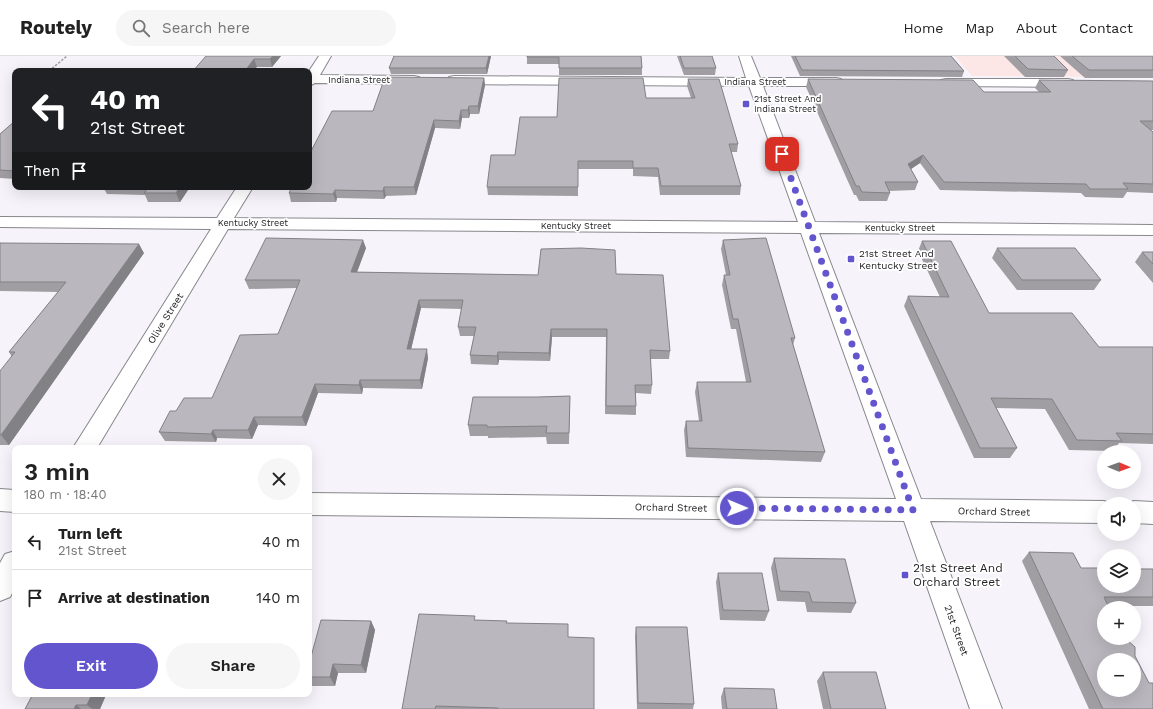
<!DOCTYPE html>
<html lang="en">
<head>
<meta charset="utf-8">
<style>
	:root { --surface:#fff; --page:#f6f6f6; --text:#222; --muted:#767676; --line:#e0e0e0; --accent:#6355ce }
	body { margin:0; font-family:"Work Sans",sans-serif; background:var(--page); color:var(--text); height:100vh; display:flex; flex-direction:column; font-size:15px; white-space:nowrap }
	* { box-sizing:border-box; margin:0 }
	p { font-size:13px; color:var(--muted) }
	.icon { flex:none; width:22px; height:22px; fill:none; stroke:currentColor; stroke-width:2; stroke-linecap:round; stroke-linejoin:round }
	.map { position:relative; flex:1; overflow:hidden }
	.side { position:absolute; left:12px; top:389px; width:300px; height:252px; display:flex; flex-direction:column; background:var(--surface); border-radius:8px; box-shadow:0 4px 16px #0002 }
	.side>* { flex:none }
	.top-card { position:absolute; left:12px; top:12px; width:300px; height:122px; border-radius:8px; box-shadow:0 4px 16px #0002; background:#202124; color:#fff; overflow:hidden }
	.needle { width:26px; rotate:91deg }
	.tools { position:absolute; left:1097px; top:389px; display:grid; gap:8px }
	.tools a { display:grid; place-items:center; width:44px; height:44px; border-radius:50%; background:var(--surface); box-shadow:0 4px 16px #0002; font-size:20px }
	.pin { position:absolute; display:grid; place-items:center; width:34px; height:34px; color:#fff; margin:-17px; border-radius:8px; box-shadow:0 2px 6px #0006 }
	.me { position:absolute; width:44px; margin:-22px; rotate:91deg; stroke-linejoin:round; filter:drop-shadow(0 0 3px #0008) }
	.turn { display:flex; align-items:center; gap:14px; height:84px; padding:0 12px; font-size:18px }
	.turn .icon { width:52px; height:52px; stroke-width:2.5 }
	.turn b { display:block; font-size:28px; line-height:34px }
	.then { display:flex; align-items:center; height:38px; padding:0 12px; background:#0003; gap:8px; font-size:15px }
	.round { display:grid; place-items:center; flex:none; width:42px; height:42px; border-radius:21px; background:var(--page) }
	.summary { display:flex; align-items:center; justify-content:space-between; height:68px; padding:0 12px }
	h1 { font-size:24px; font-weight:600; line-height:30px }
	.action { display:flex; gap:8px; margin-top:auto; padding:8px 12px }
	.action a { flex:1; height:46px; border-radius:24px; background:var(--accent); color:#fff; font-size:16px; font-weight:600; line-height:46px; text-align:center }
	.action a+a { background:var(--page); color:var(--text) }
	ul { padding:0; list-style:none }
	li { display:flex; align-items:center; gap:12px; height:56px; padding:0 12px; border-top:1px solid var(--line) }
	li div { flex:1 }
	li b { display:block; font-size:15px }
	li em { font-style:normal }
	header { display:flex; align-items:center; gap:24px; box-sizing:border-box; height:56px; padding:0 20px; background:var(--surface); border-bottom:1px solid var(--line) }
	header strong { font-size:19px }
	nav { display:flex; gap:22px; margin-inline-start:auto; font-size:14px }
	.search { width:280px; height:36px; background:var(--page); display:flex; align-items:center; gap:10px; box-sizing:border-box; padding:0 14px; border-radius:22px; color:var(--muted); font-size:15px }
	.map>svg:first-child { display:block }
	.commercial { fill:#fce6e6 }
	.lines { fill:none; stroke-linecap:round; stroke-linejoin:round }
	.minor-casing { stroke:#88878c; stroke-width:2 }
	.path { stroke:#a19fa4; stroke-width:1.5; stroke-dasharray:2.5 1.5; stroke-linecap:butt }
	.minor { fill:#fff; fill-rule:evenodd }
	.wall { fill:#a09ea3 }
	.shaded-wall { fill:#828185 }
	.building { fill:#bab8be; stroke:#828185; fill-rule:evenodd }
	.route { stroke:#6355ce; stroke-width:7; stroke-dasharray:0 12.6 }
	.poi-dot { fill:#6355ce; stroke:#fff; stroke-width:1.5 }
	.labels { text-anchor:middle; stroke-width:3.5; stroke-linejoin:round; paint-order:stroke }
	.far-street-label { font-size:9px; fill:#242326; stroke:#fff }
	.far-poi-label { font-size:9px; fill:#242326; stroke:#fff; text-anchor:start }
	.poi-label { font-size:10px; fill:#242326; stroke:#fff; text-anchor:start }
	.street-label { font-size:10px; fill:#242326; stroke:#fff }
	.near-poi-label { font-size:12px; fill:#242326; stroke:#fff; text-anchor:start }
</style>
</head>
<body>
<header>
<strong>Routely</strong>
<div class="search"><svg class="icon" aria-label="search" viewBox="0 0 24 24"><circle cx="10" cy="10" r="6"/><path d="M15 15l6 6"/></svg>Search here</div>
<nav><a>Home</a><a>Map</a><a>About</a><a>Contact</a></nav>
</header>
<div class="map">
<svg width="1153" height="653" viewBox="0 0 1153 653">
	<rect width="100%" height="100%" fill="#f6f4fa"/>
	<!-- commercial -->
	<path class="commercial" d="M955,0H1153V21L972,20Z"/>
	<g class="lines">
		<defs>
			<g id="minor">
				<path d="M319,0H331L320,19L414,20L419,21L421,24L419,27L414,28L315,27L309,30V15Z"/>
				<path d="M739,0H751L760,22H836L841,23L843,26L841,29L836,30H763L815,166L1153,169V179L819,177L921,443L1104,445L1112,448H1104V467L930,465L1002,653H970L904,465L309,459V437L896,443L801,177L228,173L97,392H73L211,173L0,171V161L217,162L237,131H253L234,162L798,166L749,30L454,28L449,27L447,24L449,21L454,20L746,22Z"/>
				<path d="M946,23H1068L1073,24L1075,27L1073,30L1068,31L941,30L939,27L941,24Z"/>
				<path d="M0,433L15,434V456L0,455Z"/>
				<path d="M1134,445L1153,446V468L1134,467V448H1126Z"/>
				<path d="M15,495V532L10,541L0,545V507L5,498Z"/>
			</g>
		</defs>
		<!-- minor casing -->
		<use href="#minor" class="minor-casing"/>
		<!-- path -->
		<path class="path" d="M49,15L67,0"/>
		<!-- minor -->
		<use href="#minor" class="minor"/>
	</g>
	<!-- wall -->
	<g class="wall">
		<path d="M206,0H281L272,11H257Z"/>
		<path d="M394,0H491L487,18H391L389,12Z"/>
		<path d="M527,0H641L642,12V19H559V8H527Z"/>
		<path d="M677,0H712L716,12L715,19H684Z"/>
		<path d="M791,0H951L964,15L962,21L800,20Z"/>
		<path d="M1004,0H1054L1068,14L1064,21H1025Z"/>
		<path d="M1060,0H1153V22H1085Z"/>
		<path d="M484,22L485,29L479,58H470L469,62H462L460,73L435,72L416,139L386,140L384,143L337,142L336,146H291L289,137L373,55Z"/>
		<path d="M688,23L738,88L737,96H731L741,130L740,139H660L658,121L633,120V113H578V140L488,139L487,131L515,99L557,61L646,42H691L687,30Z"/>
		<path d="M808,23L984,36H1039L1035,32L1039,24L1153,25V74H1150L1153,76V137L1127,136L1123,142L1085,141L1081,137L940,134L920,107L911,113L918,126L915,134L889,135L890,137L887,145H859L856,139H854L806,31Z"/>
		<path d="M15,65V123L0,122V78Z"/>
		<path d="M103,131H190L180,146H148L145,139L107,138Z"/>
		<path d="M723,184L795,282L793,289L825,396L821,406L686,401L684,374L686,365H699L695,336L697,326H746L736,273H731L722,229L724,219H726L721,193Z"/>
		<path d="M922,185L989,257L1099,291H1153V388L1119,387L1113,395L1069,394L1045,353L996,352L1017,392L1010,402H974L904,250L908,240L940,241L918,195Z"/>
		<path d="M0,187L144,197L9,389H0V316L12,301L9,296L58,236L0,235Z"/>
		<path d="M366,192L357,216L538,219L616,218L670,295L669,303H650L652,329L651,338L636,337V359L605,358L606,281H552L550,305L499,304L498,309L471,308L470,299L474,280H460L458,271L462,253L421,252L411,293L428,302L422,333L363,332L362,338L318,337L306,370L258,369L252,383L217,382L216,386L165,385L159,376L176,355L212,342L278,278L297,232L249,233L245,224Z"/>
		<path d="M997,192L1101,224L1094,234H1017L992,202Z"/>
		<path d="M1142,196H1153V227L1135,206Z"/>
		<path d="M570,340L569,388H547L546,381L488,382V380H470L468,369L538,341Z"/>
		<path d="M1029,496L1081,512L1153,513V550H1109L1135,600L1153,653H1089L1022,505Z"/>
		<path d="M774,502L856,547L851,557L807,556L805,546L777,545L771,512Z"/>
		<path d="M718,517L769,555L765,565L720,564L716,526Z"/>
		<path d="M476,564L507,567L568,581L594,653H402Z"/>
		<path d="M371,565L375,574L366,617H338L335,630H311L309,627V608Z"/>
		<path d="M636,571L694,648L693,653H637L635,580Z"/>
		<path d="M823,616L886,653H823L817,625Z"/>
		<path d="M724,632L777,653H722L721,641Z"/>
		<path d="M33,638H116V639H106L100,653H25Z"/>
	</g>
	<!-- shaded-wall -->
	<g class="shaded-wall">
		<path d="M273,0H281L272,11L270,3Z"/>
		<path d="M489,0H491L487,18L486,12Z"/>
		<path d="M254,3L257,11L253,15H245Z"/>
		<path d="M484,22L485,29L479,58L478,50Z"/>
		<path d="M469,50L470,58L469,62L468,54Z"/>
		<path d="M461,54L462,62L460,73L459,65Z"/>
		<path d="M434,64L435,72L416,139L414,131Z"/>
		<path d="M923,99L920,107L905,117L908,108Z"/>
		<path d="M180,131H190L180,146L176,137Z"/>
		<path d="M384,131L386,140L384,143L383,135Z"/>
		<path d="M335,134L337,142L336,146L333,138Z"/>
		<path d="M363,184L366,192L354,224L351,216Z"/>
		<path d="M139,188L144,197L9,389L1,379Z"/>
		<path d="M419,244L421,252L409,302L407,293Z"/>
		<path d="M551,273L552,281L550,305L549,297Z"/>
		<path d="M427,293L428,302L422,333L420,324Z"/>
		<path d="M498,296L499,304L498,309L497,300Z"/>
		<path d="M360,324L363,332L362,338L359,329Z"/>
		<path d="M315,328L318,337L306,370L302,361Z"/>
		<path d="M254,361L258,369L252,383L248,374Z"/>
		<path d="M213,374L217,382L216,386L211,378Z"/>
		<path d="M371,565L375,574L366,617L361,609Z"/>
		<path d="M333,608L338,617L335,630L330,621Z"/>
		<path d="M92,638H105L106,639L100,653H92L87,649Z"/>
		<path d="M76,649L81,653H74Z"/>
	</g>
	<!-- building -->
	<g class="building">
		<path d="M206,0H273L270,3H254L245,15H193Z"/>
		<path d="M394,0H489L486,12H389Z"/>
		<path d="M527,0H641L642,12H559V1H527Z"/>
		<path d="M680,0H712L716,12H684Z"/>
		<path d="M795,0H951L964,15L802,14Z"/>
		<path d="M1015,0H1054L1068,14L1028,13Z"/>
		<path d="M1072,0H1153V14H1089Z"/>
		<path d="M385,21L484,22L478,50H469L468,54H461L459,65L434,64L414,131H384L383,135L335,134L333,138L289,137L292,131H309V99L332,55H373Z"/>
		<path d="M559,22H643L646,42H695L688,23H719L738,88H729L741,130H661L658,112H633V105H578V131H487L491,99H515L520,61H557Z"/>
		<path d="M808,23L973,24L984,36H1051L1039,24L1153,25V65H1140L1153,76V128L1123,127L1128,133H1090L1086,128L944,126L923,99L908,108L918,126H885L890,137L862,136L859,130H856Z"/>
		<path d="M15,65V115L0,114V78Z"/>
		<path d="M149,131H180L176,137H144Z"/>
		<path d="M266,182L363,184L351,216L538,219L541,193L581,192L615,194L616,218L663,219L670,295L650,294L652,329H635L636,350H606L607,273H551L549,297L498,296L497,300L470,299L476,271H458L463,244H419L407,293H427L420,324H360L359,329L315,328L302,361H254L248,374H213L211,378L159,376L170,355H176L184,342H212L240,279L278,278L300,224H245Z"/>
		<path d="M766,182L795,282H791L825,396L688,392L686,365H702L697,326H751L738,263H733L724,219H730L723,184Z"/>
		<path d="M922,185H951L989,257H1072L1099,291H1153V378L1116,377L1122,385L1077,384L1052,343L991,342L1017,392H980L908,240L949,241Z"/>
		<path d="M0,187L139,188L1,379H0V315L15,296H9L66,226H0Z"/>
		<path d="M997,192H1075L1101,224H1022Z"/>
		<path d="M1142,196H1153V208Z"/>
		<path d="M570,340L569,377H546L547,370L487,371V369H468L473,341H538Z"/>
		<path d="M1029,496L1073,497L1081,512H1104V530H1134V513H1153V541H1104L1109,552H1104V582H1125L1135,591V600L1149,627H1153V653H1103ZM1104,604H1134V634H1104Z"/>
		<path d="M774,502L845,503L856,547L812,546L809,536L780,535Z"/>
		<path d="M718,517H762L769,555L723,554Z"/>
		<path d="M419,558L475,560L474,564L507,565L506,567L568,568V581L594,582V653H498V652L436,650L435,653H402Z"/>
		<path d="M321,564L371,565L361,609L333,608L330,621H309V608Z"/>
		<path d="M636,571H687L694,648L638,647Z"/>
		<path d="M823,616H876L886,653H831Z"/>
		<path d="M724,632L774,633L777,653H727Z"/>
		<path d="M33,638H92L87,649H76L74,653H25Z"/>
	</g>
	<g class="lines">
		<!-- route -->
		<path class="route" d="M737,452L913,454L782,98"/>
	</g>
	<!-- markers -->
	<g class="poi-dot">
		<rect x="742" y="44" width="8" height="8" rx="2"/>
		<rect x="847" y="199" width="8" height="8" rx="2"/>
		<rect x="901" y="515" width="8" height="8" rx="2"/>
	</g>
	<g class="labels">
		<!-- far-street labels -->
		<g class="far-street-label">
			<text x="359" y="27">Indiana Street</text>
			<text x="755" y="29">Indiana Street</text>
			<text x="253" y="170">Kentucky Street</text>
			<text x="576" y="173">Kentucky Street</text>
			<text x="900" y="175">Kentucky Street</text>
		</g>
		<!-- far-poi labels -->
		<g class="far-poi-label">
			<text x="754" y="46">21st Street And<tspan x="754" dy="10">Indiana Street</tspan></text>
		</g>
		<!-- poi labels -->
		<g class="poi-label">
			<text x="859" y="201">21st Street And<tspan x="859" dy="12">Kentucky Street</tspan></text>
		</g>
		<!-- street labels -->
		<g class="street-label">
			<text transform="translate(165 262) rotate(-58)" y="4">Olive Street</text>
			<text transform="translate(671 451) rotate(1)" y="4">Orchard Street</text>
			<text transform="translate(994 455) rotate(1)" y="4">Orchard Street</text>
			<text transform="translate(957 574) rotate(70)" y="4">21st Street</text>
		</g>
		<!-- near-poi labels -->
		<g class="near-poi-label">
			<text x="913" y="516">21st Street And<tspan x="913" dy="14">Orchard Street</tspan></text>
		</g>
	</g>
</svg>
<div class="tools">
<a><svg class="needle" viewBox="-14 -14 28 28"><path d="M0-13l5 13h-10z" fill="#e53935"/><path d="M0 13l5-13h-10z" fill="#767676"/></svg></a>
<a><svg class="icon" aria-label="sound" viewBox="0 0 24 24"><path d="M4 9h4l5-4v14l-5-4H4zM17 9q2 3 0 6"/></svg></a>
<a><svg class="icon" aria-label="layers" viewBox="0 0 24 24"><path d="M12 4l9 5-9 5-9-5zM3 14l9 5 9-5"/></svg></a>
<a>+</a>
<a>−</a>
</div>
<div class="pin" style="left:782px;top:98px;background:#d93025"><svg class="icon" aria-label="arrive" viewBox="0 0 24 24"><path d="M6 21V4h12l-3 4 3 4H6"/></svg></div>
<svg class="me" style="left:737px;top:452px" viewBox="-20 -20 40 40"><circle r="17" fill="#6355ce" stroke="#fff" stroke-width="3"/><path d="M0-11L8 9 0 5-8 9z" fill="#fff"/></svg>
<div class="top-card">
<div class="turn"><svg class="icon" aria-label="left" viewBox="0 0 24 24"><path d="M17 20v-9H6M10 6l-5 5 5 5"/></svg><div><b>40 m</b>21st Street</div></div>
<div class="then">Then<svg class="icon" aria-label="arrive" viewBox="0 0 24 24"><path d="M6 21V4h12l-3 4 3 4H6"/></svg></div>
</div>
<section class="side">
<div class="summary"><div><h1>3 min</h1><p>180 m · 18:40</p></div><a class="round"><svg class="icon" aria-label="close" viewBox="0 0 24 24"><path d="M6 6l12 12M18 6L6 18"/></svg></a></div>
<ul>
<li><svg class="icon" aria-label="left" viewBox="0 0 24 24"><path d="M17 20v-9H6M10 6l-5 5 5 5"/></svg><div><b>Turn left</b><p>21st Street</p></div><em>40 m</em></li>
<li><svg class="icon" aria-label="arrive" viewBox="0 0 24 24"><path d="M6 21V4h12l-3 4 3 4H6"/></svg><div><b>Arrive at destination</b></div><em>140 m</em></li>
</ul>
<div class="action"><a>Exit</a><a>Share</a></div>
</section>
</div>
</body>
</html>
